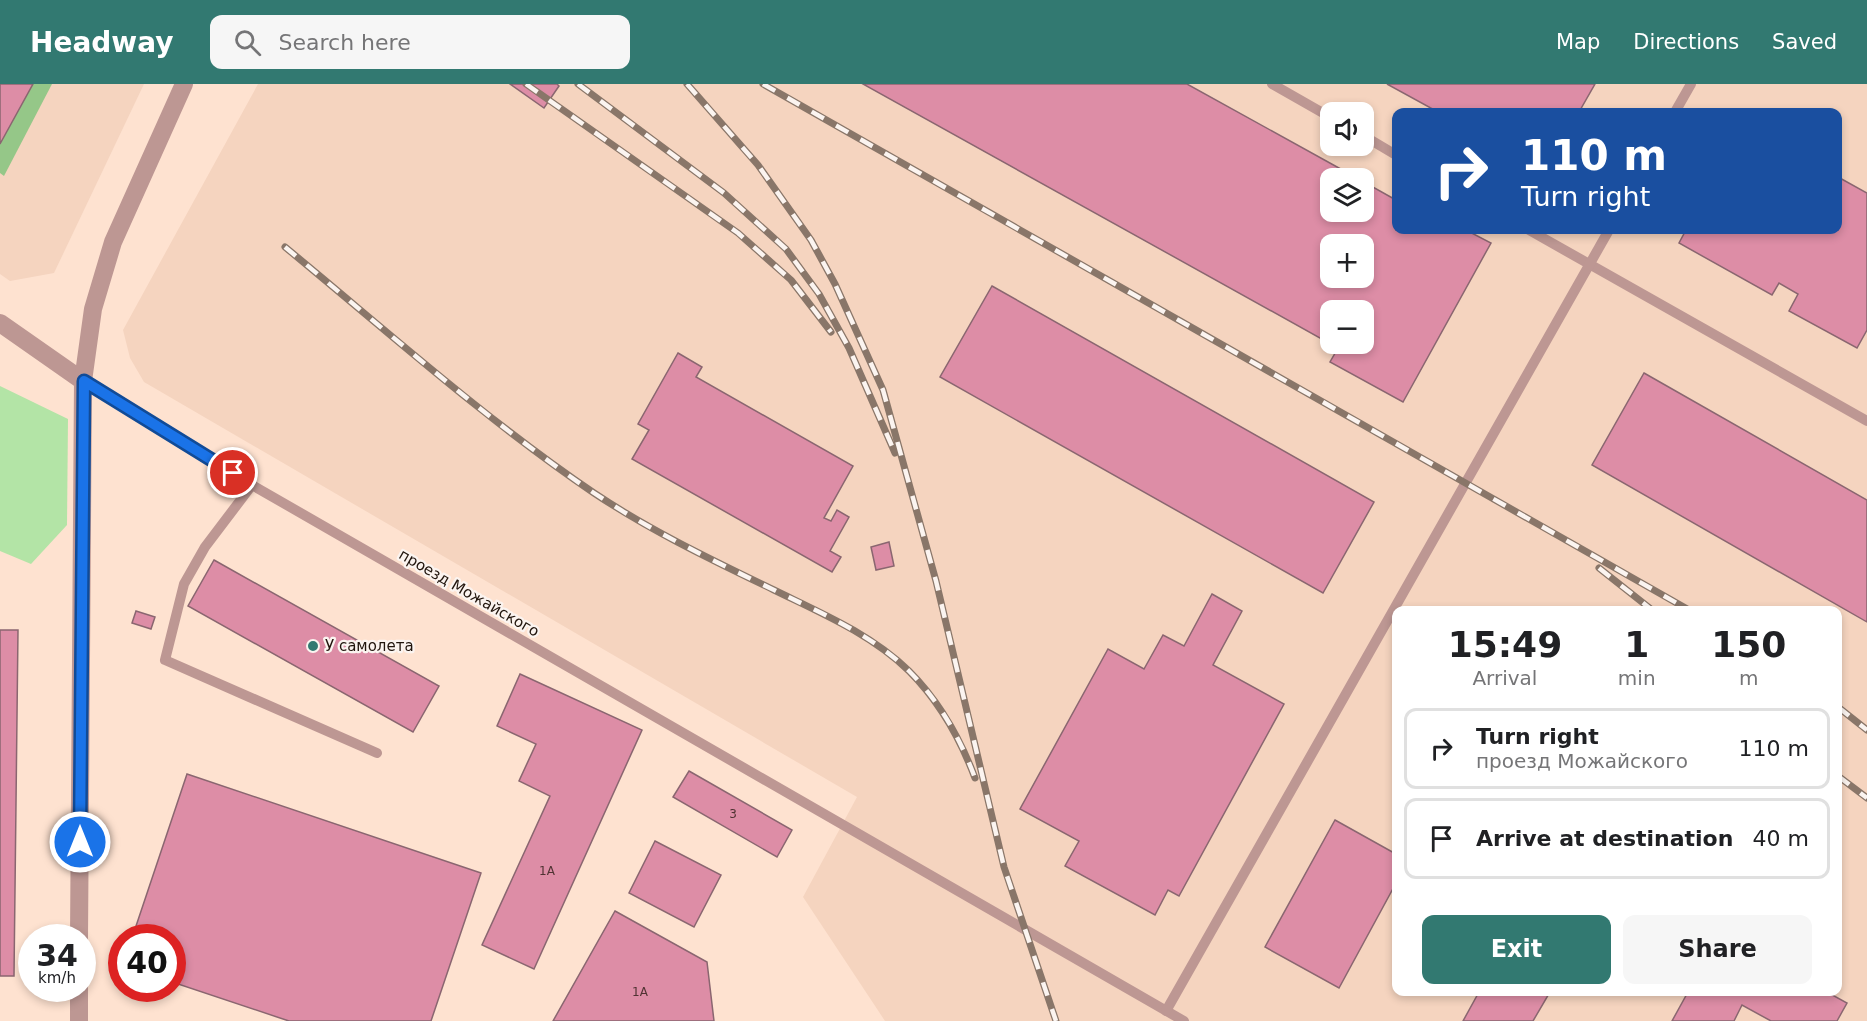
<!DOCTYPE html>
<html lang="en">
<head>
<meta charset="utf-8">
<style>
	:root { --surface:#fff; --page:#f6f6f6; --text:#202124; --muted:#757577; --line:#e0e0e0; --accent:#327971 }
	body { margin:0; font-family:"DejaVu Sans",sans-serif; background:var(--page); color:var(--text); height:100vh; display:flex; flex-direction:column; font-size:22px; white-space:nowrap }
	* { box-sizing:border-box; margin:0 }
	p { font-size:20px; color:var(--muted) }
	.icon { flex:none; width:33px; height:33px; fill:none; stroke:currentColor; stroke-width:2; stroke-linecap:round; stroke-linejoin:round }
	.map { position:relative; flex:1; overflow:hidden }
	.details { position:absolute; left:1392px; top:522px; width:450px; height:390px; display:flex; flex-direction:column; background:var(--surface); border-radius:12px; box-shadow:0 3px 9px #0003 }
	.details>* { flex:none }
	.guide { position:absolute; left:1392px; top:24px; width:450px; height:126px; border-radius:12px; box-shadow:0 3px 9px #0003; background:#1a4fa0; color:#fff; overflow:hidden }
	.tools { position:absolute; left:1320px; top:18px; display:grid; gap:12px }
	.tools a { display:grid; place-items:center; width:54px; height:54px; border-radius:12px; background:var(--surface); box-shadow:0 3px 9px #0003; font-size:30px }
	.speed { position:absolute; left:18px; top:840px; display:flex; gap:12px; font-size:30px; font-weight:700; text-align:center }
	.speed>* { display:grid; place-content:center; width:78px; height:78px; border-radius:50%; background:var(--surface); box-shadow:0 3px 9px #0003; line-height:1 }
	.speed small { font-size:15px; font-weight:400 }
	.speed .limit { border:9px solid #d22; background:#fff; color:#111 }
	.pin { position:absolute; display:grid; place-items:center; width:51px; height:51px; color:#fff; margin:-26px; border:3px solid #fff; border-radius:50%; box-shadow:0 2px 6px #0007 }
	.me { position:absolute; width:66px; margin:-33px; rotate:0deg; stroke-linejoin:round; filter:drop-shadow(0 0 4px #0008) }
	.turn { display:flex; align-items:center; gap:21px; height:126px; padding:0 30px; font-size:27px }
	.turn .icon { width:78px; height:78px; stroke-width:2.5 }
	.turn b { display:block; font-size:42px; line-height:51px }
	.eta { display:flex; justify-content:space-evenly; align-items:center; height:102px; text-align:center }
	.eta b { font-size:36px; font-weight:600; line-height:42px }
	.primary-button { display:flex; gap:12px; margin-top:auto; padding:12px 30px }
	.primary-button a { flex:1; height:69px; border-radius:12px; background:var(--accent); color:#fff; font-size:24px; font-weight:600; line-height:69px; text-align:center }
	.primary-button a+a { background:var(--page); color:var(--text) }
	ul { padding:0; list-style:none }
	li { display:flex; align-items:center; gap:18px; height:81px; margin:0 12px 9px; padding:0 18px; border:3px solid var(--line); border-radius:12px }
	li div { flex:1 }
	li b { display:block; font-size:22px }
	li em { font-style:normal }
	header { display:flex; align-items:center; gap:36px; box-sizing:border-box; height:84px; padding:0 30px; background:var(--accent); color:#fff }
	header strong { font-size:28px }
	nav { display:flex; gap:33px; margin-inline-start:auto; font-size:21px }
	.search { width:420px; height:54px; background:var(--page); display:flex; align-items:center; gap:15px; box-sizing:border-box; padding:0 21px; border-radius:12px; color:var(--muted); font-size:22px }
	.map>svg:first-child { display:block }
	.built { fill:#f5d4bf; fill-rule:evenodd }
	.green { fill:#b3e4a6 }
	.forest { fill:#95c788 }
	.building { fill:#dd8da6; stroke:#8a6670; stroke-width:1.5; fill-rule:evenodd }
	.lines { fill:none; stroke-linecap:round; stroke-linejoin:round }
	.service { stroke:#bd9793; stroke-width:10 }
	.tertiary { stroke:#bd9793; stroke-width:18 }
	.rail-casing { stroke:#897669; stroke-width:7 }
	.rail { stroke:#fbf4f0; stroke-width:4.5; stroke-dasharray:14; stroke-linecap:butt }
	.route-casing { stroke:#114b97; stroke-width:15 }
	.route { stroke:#1a73e8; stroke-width:10 }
	.poi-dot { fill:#327971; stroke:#fbf4f0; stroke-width:2 }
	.labels { text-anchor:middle; stroke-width:4.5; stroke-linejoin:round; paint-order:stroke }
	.number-label { font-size:12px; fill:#503333 }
	.street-label { font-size:15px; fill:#21150d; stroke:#fbf4f0 }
	.poi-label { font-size:15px; fill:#21150d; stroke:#fbf4f0; text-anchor:start }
</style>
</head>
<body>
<header>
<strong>Headway</strong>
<div class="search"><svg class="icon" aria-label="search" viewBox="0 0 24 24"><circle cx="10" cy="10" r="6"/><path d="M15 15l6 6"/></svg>Search here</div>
<nav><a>Map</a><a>Directions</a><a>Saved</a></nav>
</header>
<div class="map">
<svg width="1867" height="937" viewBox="0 0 1867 937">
	<rect width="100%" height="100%" fill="#fee2d0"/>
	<!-- built -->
	<g class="built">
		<path d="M0,0H144L54,189L10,197L0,190Z"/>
		<path d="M258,0H1867V937H885L803,813L857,713L144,298L130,274L123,246ZM1330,28H1364V62H1330ZM1396,28H1838V146H1396ZM1330,94H1364V128H1330ZM1330,160H1364V194H1330ZM1330,226H1364V260H1330ZM1396,526H1838V908H1396Z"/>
	</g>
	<!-- green -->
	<path class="green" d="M0,302L68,335L67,441L31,480L0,467Z"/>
	<!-- forest -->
	<path class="forest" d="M0,0H52L4,92L0,89Z"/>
	<!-- building -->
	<g class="building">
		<path d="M0,0H33L0,60Z"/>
		<path d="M510,0H557L559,2L544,24Z"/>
		<path d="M863,0H1187L1357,94H1330V128H1364V98L1396,116V146H1466L1491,159L1403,318L1330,278L1338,264ZM1330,160H1364V194H1330ZM1330,226H1364V260H1330Z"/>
		<path d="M1387,0H1595L1579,28H1438Z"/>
		<path d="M1838,93L1867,109V246L1857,264L1789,227L1798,210L1779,199L1772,211L1679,159L1686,146H1838Z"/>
		<path d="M992,202L1374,418L1323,509L940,293Z"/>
		<path d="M678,269L702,283L696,293L853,382L824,434L831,437L837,426L849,433L830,467L841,473L832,488L632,375L649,346L638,340Z"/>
		<path d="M1644,289L1867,416V538L1592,381Z"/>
		<path d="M889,458L894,482L876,486L871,463Z"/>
		<path d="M214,476L439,602L413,648L188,522Z"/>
		<path d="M1212,510L1242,527L1213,581L1284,620L1179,812L1168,806L1155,831L1065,782L1079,757L1020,725L1108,565L1144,585L1163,551L1184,562Z"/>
		<path d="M136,527L155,533L151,545L132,539Z"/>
		<path d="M0,546H18L14,892H0Z"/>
		<path d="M520,590L642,646L534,885L482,861L550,712L519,697L536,660L497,642Z"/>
		<path d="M689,687L792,746L777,773L673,713Z"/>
		<path d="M187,690L481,789L431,937H289L172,898V854H132Z"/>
		<path d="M1335,736L1396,770V799L1339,904L1265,863Z"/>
		<path d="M655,757L721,791L694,843L629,809Z"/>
		<path d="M615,827L707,878L714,937H553Z"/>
		<path d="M1479,908H1550L1533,937H1463Z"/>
		<path d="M1688,908H1827L1847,919L1837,937H1771L1742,921L1734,937H1672Z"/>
	</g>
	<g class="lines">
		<!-- service -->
		<g class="service">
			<path d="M1272,0L1330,33"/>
			<path d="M1675,28L1691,0"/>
			<path d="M1364,52L1396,71"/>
			<path d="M1529,146L1867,337"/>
			<path d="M83,297L252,401L1184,937"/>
			<path d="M252,401L205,463L184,500L165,576L377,669"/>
			<path d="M1166,927L1609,146"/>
		</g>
		<!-- tertiary -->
		<g class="tertiary">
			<path d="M0,239L83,297"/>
			<path d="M79,854L83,297L93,225L113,158L184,0"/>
			<path d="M79,937V904"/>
		</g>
		<defs>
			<g id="rail">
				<path d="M526,0L738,149L791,196L831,248"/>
				<path d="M578,0L724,109L786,165L819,210L849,264L895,369"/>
				<path d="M687,0L758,81L811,156L835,200L883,306L936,497L1004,783L1056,937"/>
				<path d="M763,0L1689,526"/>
				<path d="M285,163C387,247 485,335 594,409C651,447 712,476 774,506C821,529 871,550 909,587C940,618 960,654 975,694"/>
				<path d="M1599,484L1652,526"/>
				<path d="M1838,623L1867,646"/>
				<path d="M1838,692L1867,714"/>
			</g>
		</defs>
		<!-- rail casing -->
		<use href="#rail" class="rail-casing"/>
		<!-- rail -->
		<use href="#rail" class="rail"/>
	</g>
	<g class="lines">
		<defs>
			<path id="route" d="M80,758L84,297L233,389"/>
		</defs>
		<!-- route casing -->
		<use href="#route" class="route-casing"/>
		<!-- route -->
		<use href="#route" class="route"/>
	</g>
	<!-- markers -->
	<circle class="poi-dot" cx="313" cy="562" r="6"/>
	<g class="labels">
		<!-- number labels -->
		<g class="number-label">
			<text x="733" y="734">3</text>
			<text x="547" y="791">1А</text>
			<text x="640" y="912">1А</text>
		</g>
		<!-- street labels -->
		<g class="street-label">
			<text transform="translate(469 509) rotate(30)" y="5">проезд Можайского</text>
		</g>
		<!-- poi labels -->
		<g class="poi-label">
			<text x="325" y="567">У самолета</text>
		</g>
	</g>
</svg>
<div class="tools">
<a><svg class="icon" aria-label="sound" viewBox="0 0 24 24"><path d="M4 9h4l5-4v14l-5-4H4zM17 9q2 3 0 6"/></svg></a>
<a><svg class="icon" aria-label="layers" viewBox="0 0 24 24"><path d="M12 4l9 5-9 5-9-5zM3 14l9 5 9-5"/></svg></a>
<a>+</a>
<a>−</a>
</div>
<div class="speed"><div>34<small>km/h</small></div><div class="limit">40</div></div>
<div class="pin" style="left:233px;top:389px;background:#d93025"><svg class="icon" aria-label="arrive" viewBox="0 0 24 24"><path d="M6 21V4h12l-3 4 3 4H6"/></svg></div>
<svg class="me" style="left:80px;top:758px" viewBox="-20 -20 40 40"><circle r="17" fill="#1a73e8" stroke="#fff" stroke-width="3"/><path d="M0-11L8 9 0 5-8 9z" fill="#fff"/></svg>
<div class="guide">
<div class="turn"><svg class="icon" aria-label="right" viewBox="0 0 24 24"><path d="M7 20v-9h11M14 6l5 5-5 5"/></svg><div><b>110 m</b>Turn right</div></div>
</div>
<section class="details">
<div class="eta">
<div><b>15:49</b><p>Arrival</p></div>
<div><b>1</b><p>min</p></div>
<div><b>150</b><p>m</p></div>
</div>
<ul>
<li><svg class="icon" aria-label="right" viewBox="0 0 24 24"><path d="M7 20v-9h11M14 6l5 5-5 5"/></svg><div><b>Turn right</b><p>проезд Можайского</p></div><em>110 m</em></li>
<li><svg class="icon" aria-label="arrive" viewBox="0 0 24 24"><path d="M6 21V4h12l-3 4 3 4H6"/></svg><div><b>Arrive at destination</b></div><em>40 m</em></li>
</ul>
<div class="primary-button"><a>Exit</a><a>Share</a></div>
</section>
</div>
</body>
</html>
